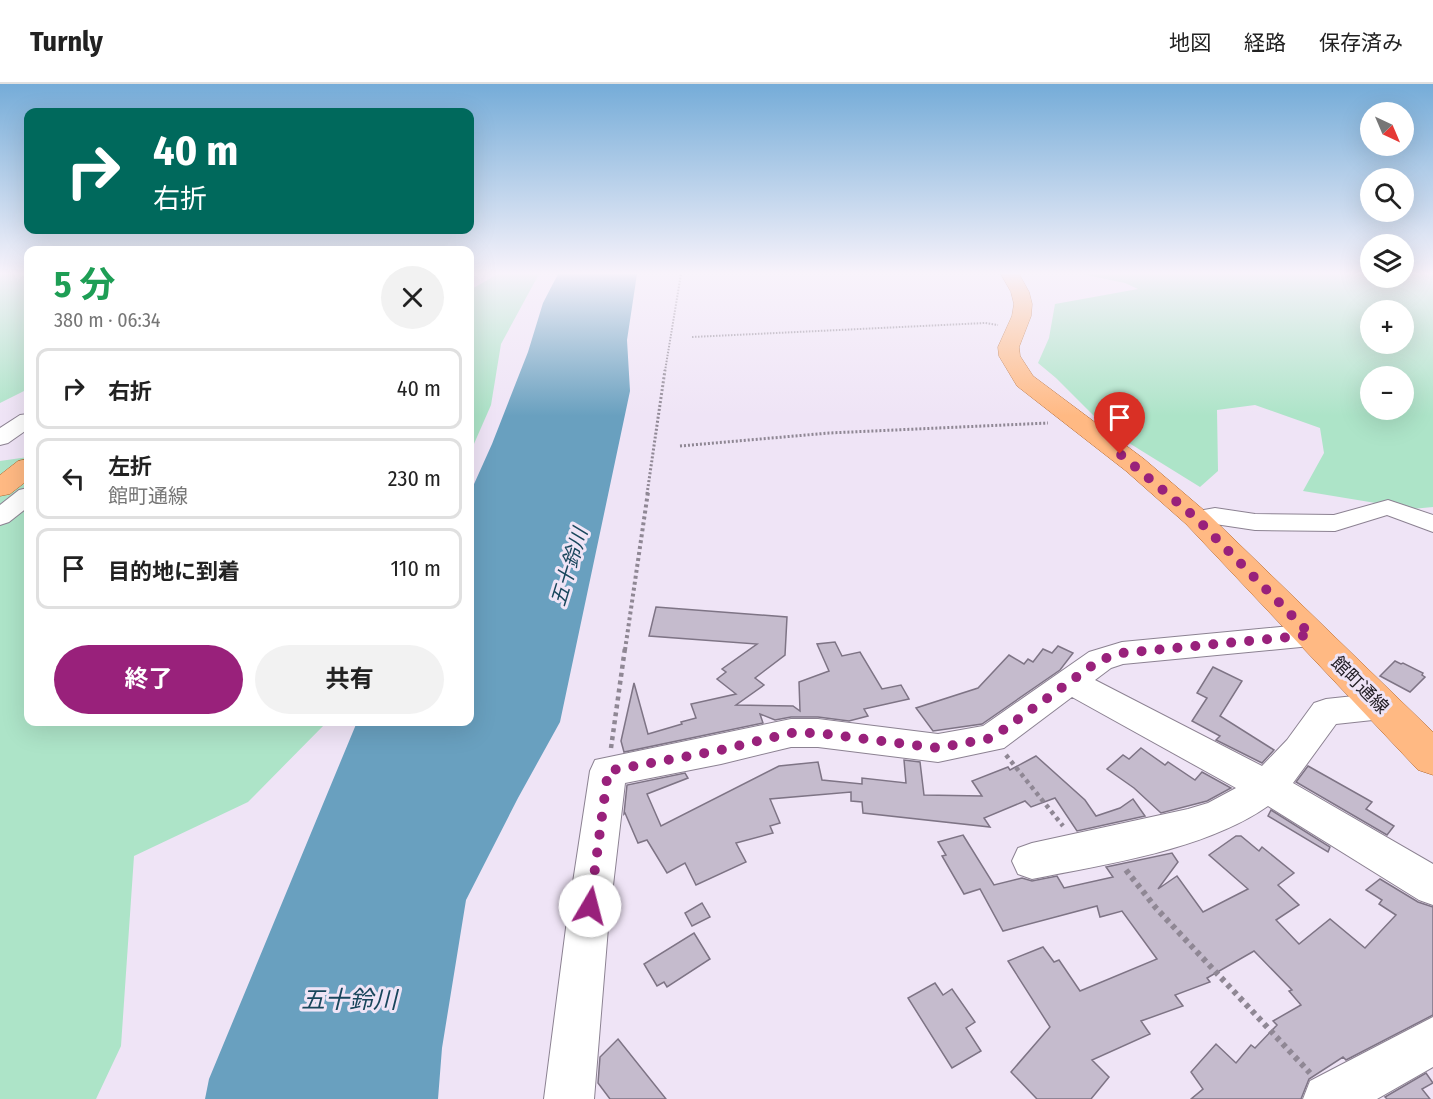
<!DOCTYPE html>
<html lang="ja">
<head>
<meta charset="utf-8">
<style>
	:root { --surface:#fff; --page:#f2f2f2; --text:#222; --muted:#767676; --line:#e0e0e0; --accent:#99217b }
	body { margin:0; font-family:"Fira Sans Condensed","Noto Sans JP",sans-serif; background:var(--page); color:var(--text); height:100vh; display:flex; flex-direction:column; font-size:22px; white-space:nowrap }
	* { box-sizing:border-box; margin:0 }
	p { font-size:20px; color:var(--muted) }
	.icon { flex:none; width:33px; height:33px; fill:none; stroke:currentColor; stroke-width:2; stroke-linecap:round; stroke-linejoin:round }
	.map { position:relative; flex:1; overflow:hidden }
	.panel { position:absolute; left:24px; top:162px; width:450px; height:480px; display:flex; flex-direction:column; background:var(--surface); border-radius:12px; box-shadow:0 6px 24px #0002 }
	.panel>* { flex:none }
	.top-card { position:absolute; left:24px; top:24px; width:450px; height:126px; border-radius:12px; box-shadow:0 6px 24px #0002; background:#00695c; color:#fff; overflow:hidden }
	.needle { width:39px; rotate:136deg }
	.tools { position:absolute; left:1360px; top:18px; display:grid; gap:12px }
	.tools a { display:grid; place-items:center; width:54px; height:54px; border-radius:50%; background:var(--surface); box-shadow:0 6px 24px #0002; font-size:30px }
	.pin { position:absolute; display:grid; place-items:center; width:51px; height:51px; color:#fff; margin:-62px -26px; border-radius:50% 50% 50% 0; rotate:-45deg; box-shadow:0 0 6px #0007 }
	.pin .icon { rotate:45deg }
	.me { position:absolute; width:66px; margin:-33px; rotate:8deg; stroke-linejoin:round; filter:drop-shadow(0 0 4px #0008) }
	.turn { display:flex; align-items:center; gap:21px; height:126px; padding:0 30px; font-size:27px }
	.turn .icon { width:78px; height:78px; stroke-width:2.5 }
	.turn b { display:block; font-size:42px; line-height:51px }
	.round { display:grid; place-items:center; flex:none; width:63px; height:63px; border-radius:32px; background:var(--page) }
	.summary { display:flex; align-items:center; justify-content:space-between; height:102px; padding:0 30px }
	h1 { font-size:36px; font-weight:700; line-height:45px; color:#1e9e55 }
	.cta { display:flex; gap:12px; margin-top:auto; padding:12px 30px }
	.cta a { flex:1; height:69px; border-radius:36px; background:var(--accent); color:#fff; font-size:24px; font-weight:700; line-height:69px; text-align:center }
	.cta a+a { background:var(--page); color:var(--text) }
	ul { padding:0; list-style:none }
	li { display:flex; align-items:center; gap:18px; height:81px; margin:0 12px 9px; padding:0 18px; border:3px solid var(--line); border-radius:12px }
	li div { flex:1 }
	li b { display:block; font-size:22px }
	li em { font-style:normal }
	header { display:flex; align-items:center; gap:36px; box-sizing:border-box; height:84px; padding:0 30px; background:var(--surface); border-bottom:2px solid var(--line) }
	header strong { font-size:28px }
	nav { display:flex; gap:33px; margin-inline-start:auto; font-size:21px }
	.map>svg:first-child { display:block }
	.green { fill:#ade4c8; fill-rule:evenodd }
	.water { fill:#69a0bf }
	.building { fill:#c5bbcd; stroke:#7e7485; stroke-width:1.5 }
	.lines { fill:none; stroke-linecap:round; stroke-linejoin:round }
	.minor-casing { stroke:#8c8292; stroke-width:2 }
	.major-casing { stroke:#b2662d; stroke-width:1 }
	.path-far4 { stroke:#8f8794; stroke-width:2; stroke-dasharray:1.5 1.5; stroke-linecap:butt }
	.path-far3 { stroke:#8f8794; stroke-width:3; stroke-dasharray:2 2; stroke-linecap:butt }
	.path-far2 { stroke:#8f8794; stroke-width:4; stroke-dasharray:3 3; stroke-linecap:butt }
	.path-far1 { stroke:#8f8794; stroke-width:4.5; stroke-dasharray:4 4; stroke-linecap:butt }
	.path { stroke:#8f8794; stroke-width:6; stroke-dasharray:4.5 4.5; stroke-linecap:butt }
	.minor { fill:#fff; fill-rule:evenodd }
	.major { fill:#ffb983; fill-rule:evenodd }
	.route { stroke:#99217b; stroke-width:10; stroke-dasharray:0 18 }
	.labels { text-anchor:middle; stroke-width:6; stroke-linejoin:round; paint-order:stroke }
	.street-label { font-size:18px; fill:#242027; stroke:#efe4f6 }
	.water-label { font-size:20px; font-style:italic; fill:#19465c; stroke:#efe4f6 }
	.near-water-label { font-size:24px; font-style:italic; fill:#19465c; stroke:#efe4f6 }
</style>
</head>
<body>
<header>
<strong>Turnly</strong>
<nav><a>地図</a><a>経路</a><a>保存済み</a></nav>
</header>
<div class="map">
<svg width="1433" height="1015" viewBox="0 0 1433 1015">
	<rect width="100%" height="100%" fill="#efe4f6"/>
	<!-- green -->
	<g class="green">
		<path d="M0,190H28V305L0,319Z"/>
		<path d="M498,190H539L501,260L491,321L470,369V206Z"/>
		<path d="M1082,190H1371V194H1404V190H1433V423L1412,425L1303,407L1324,369L1320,344L1255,321L1217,326L1218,387L1200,403L1108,346L1056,294L1038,279L1049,254L1055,220L1138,205L1125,199ZM1371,226H1404V260H1371ZM1371,292H1404V326H1371Z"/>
		<path d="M28,373V638H327L248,718L134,772L121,962L96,1015H0V377Z"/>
	</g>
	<!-- water -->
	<path class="water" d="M558,190H637L627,256L630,307L560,638L518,714L466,816L442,964L438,1015H205L209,995L357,638H470V409L492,360L528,268L543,219Z"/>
	<!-- building -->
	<g class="building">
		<path d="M656,523L787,533L785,571L755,594L764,601L736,621L793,622L800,627L799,598L829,587L817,560L835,558L842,572L860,568L882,605L901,601L909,615L864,625L868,632L849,637L818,633H791L775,636L760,630L763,639L624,668L621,657L634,599L648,650L682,640L681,638L696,634L691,620L736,610L717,595L726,588L722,585L757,560L649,552Z"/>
		<path d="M1058,562L1073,569L1060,586L982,640L933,647L916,624L978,604L1009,571L1024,580L1028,575L1033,578L1043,565L1052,569Z"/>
		<path d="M1395,577L1401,580L1403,579L1423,589L1422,591L1425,593L1410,608L1380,592Z"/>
		<path d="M1213,583L1242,597L1220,632L1274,666L1262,679L1216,656L1220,652L1192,637L1207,614L1197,609Z"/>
		<path d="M1141,664L1165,681L1168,678L1195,696L1202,688L1231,704L1207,717L1161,729L1134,704L1107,685L1123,671L1129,675Z"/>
		<path d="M1036,672L1085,716L1096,732L1120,724L1133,715L1145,732L1077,747L1055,714L1031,723L1025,717L984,734L990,743L863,729L862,718L851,717V708L770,715L780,739L770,742L773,749L736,759L746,778L696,801L685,779L667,789L647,756L638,759L625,729L624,730L627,701L685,689L688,694L647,710L661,742L779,682L818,678L822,696L862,700V694L906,699L904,676L920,678L924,711L982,712L972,697L1008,683L1010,686Z"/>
		<path d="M1308,682L1372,718L1366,725L1394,742L1387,751L1296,698Z"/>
		<path d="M1271,726L1330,763L1328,768L1268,732Z"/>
		<path d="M963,751L994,801L1022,794L1032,797L1057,792L1064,804L1113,793L1106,783L1172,769L1178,778L1158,805L1177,792L1203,828L1248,805L1209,771L1236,752H1241L1259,767L1262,763L1294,789L1278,801L1299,821L1276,836L1299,860L1330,835L1365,864L1396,831L1379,820L1382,816L1366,806L1380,795L1418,818L1433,823V931L1346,976L1343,973L1309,995L1301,1015H1191L1203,1005L1191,988L1216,960L1236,979L1251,961L1255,964L1277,941L1273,937L1301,921L1289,907L1292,906L1254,867L1207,894L1210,898L1175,911L1183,922L1141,937L1150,950L1092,976L1109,993L1091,1015H1037L1011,988L1050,943L1008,877L1043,863L1054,878L1059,876L1080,907L1157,875L1122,827L1100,833L1097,822L1003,847L980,805L964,810L942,772L946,771L938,758Z"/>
		<path d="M702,819L710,833L692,842L685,829Z"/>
		<path d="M694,849L710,875L667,903L664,898L657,902L644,880Z"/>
		<path d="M935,899L943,911L952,905L975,938L966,944L981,967L952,984L908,914Z"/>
		<path d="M618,955L666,1015H610L598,999L600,973Z"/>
		<path d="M1426,989L1433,999L1422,1005L1430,1015H1387L1385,1013Z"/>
	</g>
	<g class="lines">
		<defs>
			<g id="minor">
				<path d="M28,330V345L8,359L0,361V344L20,331Z"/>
				<path d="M28,404V423L9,438L0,441V421L19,406Z"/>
				<path d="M1388,416L1433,431V448L1387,431L1335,447L1255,446L1215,440L1196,442L1187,439L1183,434L1187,429L1215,424L1255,430L1334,431Z"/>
				<path d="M1311,540L1322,544L1326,551L1322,558L1311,562L1123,580L1111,584L1095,596L1262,682L1287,656L1314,619L1326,615L1382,609L1394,613L1399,622L1394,631L1382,635L1336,640L1293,699L1433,780V821L1419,816L1268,722C1205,766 1107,780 1032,795L1018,790L1012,777L1018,764L1032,759L1188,725L1208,719L1236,704L1072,613L1004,664L938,678L818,663H791L721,680L625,699L608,844L594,1015H544L566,844L590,687L595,676L791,635H818L938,650L983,642L1089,568L1122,558Z"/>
				<path d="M1433,933V983L1377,1015H1303L1310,997Z"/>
			</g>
			<g id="major">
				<path d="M1001,190H1019L1029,208L1032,220L1031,232L1019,263L1020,272L1033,292L1144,375L1206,428L1433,648V691L1418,686L1186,440L1126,387L1017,302L999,272L998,263L1012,232L1014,220L1011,208Z"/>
				<path d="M28,375V396L10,410L0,412V391L18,377Z"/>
			</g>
		</defs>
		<!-- minor casing -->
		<use href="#minor" class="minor-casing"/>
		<!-- major casing -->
		<use href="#major" class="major-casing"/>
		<!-- path-far4 -->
		<g class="path-far4">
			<path d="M692,253L985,239L998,241"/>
			<path d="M665,287L681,190"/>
		</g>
		<!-- path-far3 -->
		<g class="path-far3">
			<path d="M680,362L829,349L1048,339"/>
			<path d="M647,410L665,286"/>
		</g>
		<!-- path-far2 -->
		<path class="path-far2" d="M625,566L648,408"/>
		<!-- path-far1 -->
		<g class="path-far1">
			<path d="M611,664L625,564"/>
			<path d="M1006,671L1063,742"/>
		</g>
		<!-- path -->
		<path class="path" d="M1126,786L1156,824L1310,989"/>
		<!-- minor -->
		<use href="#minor" class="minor"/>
		<!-- major -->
		<use href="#major" class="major"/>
	</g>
	<!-- sky -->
	<linearGradient id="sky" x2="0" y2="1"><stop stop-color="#75acd8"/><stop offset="0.57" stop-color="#f8f3fb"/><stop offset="1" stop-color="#f8f3fb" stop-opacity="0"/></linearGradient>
	<rect width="1433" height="332" fill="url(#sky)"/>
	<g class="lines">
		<!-- route -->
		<path class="route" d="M590,822L608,687L721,666L791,649H818L938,664L992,654L1100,576L1122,569L1311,551L1196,434L1120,370"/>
	</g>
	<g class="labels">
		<!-- street labels -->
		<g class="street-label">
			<text transform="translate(1360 601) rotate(45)" y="6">館町通線</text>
		</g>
		<!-- water labels -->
		<g class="water-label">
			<text transform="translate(569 483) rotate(-73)" y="7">五十鈴川</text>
		</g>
		<!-- near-water labels -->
		<g class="near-water-label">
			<text x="349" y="924">五十鈴川</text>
		</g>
	</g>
</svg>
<div class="tools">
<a><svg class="needle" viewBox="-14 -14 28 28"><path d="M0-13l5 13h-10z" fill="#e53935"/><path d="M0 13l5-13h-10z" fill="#767676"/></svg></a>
<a><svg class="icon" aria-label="search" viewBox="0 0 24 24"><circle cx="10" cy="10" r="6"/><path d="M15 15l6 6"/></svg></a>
<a><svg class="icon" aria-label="layers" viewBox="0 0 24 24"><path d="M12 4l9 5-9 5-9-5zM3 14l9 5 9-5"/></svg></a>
<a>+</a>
<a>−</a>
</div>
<div class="pin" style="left:1120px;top:370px;background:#d93025"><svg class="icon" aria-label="arrive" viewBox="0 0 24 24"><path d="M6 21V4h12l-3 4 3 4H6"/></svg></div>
<svg class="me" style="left:590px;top:822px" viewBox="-20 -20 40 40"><circle r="19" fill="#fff"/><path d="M0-13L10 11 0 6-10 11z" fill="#99217b"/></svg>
<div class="top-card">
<div class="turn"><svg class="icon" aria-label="right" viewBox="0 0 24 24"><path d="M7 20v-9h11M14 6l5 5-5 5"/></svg><div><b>40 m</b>右折</div></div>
</div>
<section class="panel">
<div class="summary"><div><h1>5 分</h1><p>380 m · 06:34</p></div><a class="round"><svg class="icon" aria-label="close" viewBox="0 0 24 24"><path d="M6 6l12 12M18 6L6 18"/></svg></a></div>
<ul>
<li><svg class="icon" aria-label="right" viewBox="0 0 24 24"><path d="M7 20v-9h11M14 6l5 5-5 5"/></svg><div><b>右折</b></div><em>40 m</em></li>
<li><svg class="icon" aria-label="left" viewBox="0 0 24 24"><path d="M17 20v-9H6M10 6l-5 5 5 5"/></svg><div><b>左折</b><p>館町通線</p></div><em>230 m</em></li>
<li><svg class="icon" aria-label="arrive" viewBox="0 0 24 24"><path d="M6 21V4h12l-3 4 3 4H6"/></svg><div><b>目的地に到着</b></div><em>110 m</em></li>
</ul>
<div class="cta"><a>終了</a><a>共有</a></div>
</section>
</div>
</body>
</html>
